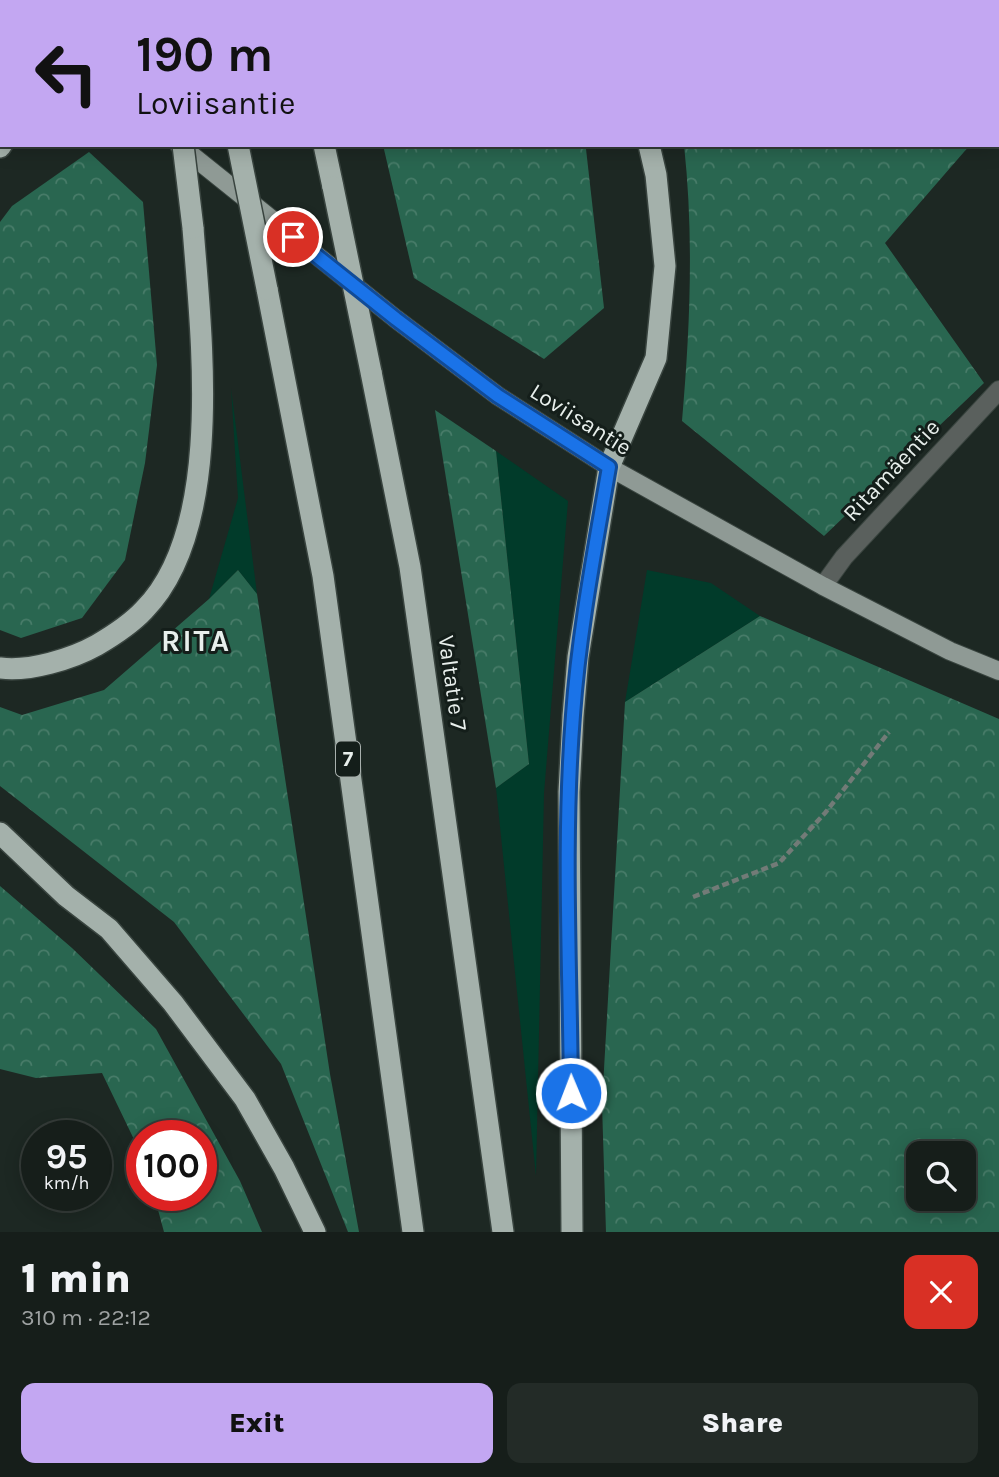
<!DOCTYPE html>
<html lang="en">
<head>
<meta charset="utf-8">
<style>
	:root { --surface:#161e1a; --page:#232b27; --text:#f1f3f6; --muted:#9ea2a2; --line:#353c39; --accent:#c3a7f2 }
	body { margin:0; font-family:Karla,sans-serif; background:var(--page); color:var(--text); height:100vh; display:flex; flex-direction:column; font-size:26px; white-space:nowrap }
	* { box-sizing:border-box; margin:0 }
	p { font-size:23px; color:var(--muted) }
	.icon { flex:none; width:38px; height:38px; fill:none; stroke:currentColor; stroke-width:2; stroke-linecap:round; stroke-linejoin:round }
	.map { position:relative; height:1232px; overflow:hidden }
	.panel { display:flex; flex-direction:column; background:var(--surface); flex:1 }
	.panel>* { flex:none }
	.top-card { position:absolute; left:0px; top:0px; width:999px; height:147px; box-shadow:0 4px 18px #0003,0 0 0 2px var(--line); background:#c3a7f2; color:#111; overflow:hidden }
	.controls { position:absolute; left:906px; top:1141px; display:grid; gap:14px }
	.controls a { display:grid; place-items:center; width:70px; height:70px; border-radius:14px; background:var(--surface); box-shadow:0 4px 18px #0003,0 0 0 2px var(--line); font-size:35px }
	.speed { position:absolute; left:21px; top:1120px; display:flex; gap:14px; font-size:35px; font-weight:700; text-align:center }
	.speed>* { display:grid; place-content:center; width:91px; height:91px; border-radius:50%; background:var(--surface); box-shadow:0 4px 18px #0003,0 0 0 2px var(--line); line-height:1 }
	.speed small { font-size:18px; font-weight:400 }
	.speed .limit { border:10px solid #d22; background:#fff; color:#111 }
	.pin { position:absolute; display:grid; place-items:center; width:60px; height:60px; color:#fff; margin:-30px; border:4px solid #fff; border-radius:50%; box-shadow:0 2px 7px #0007 }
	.me { position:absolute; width:77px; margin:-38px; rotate:359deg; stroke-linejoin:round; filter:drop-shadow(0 0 5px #0008) }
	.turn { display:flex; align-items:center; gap:24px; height:147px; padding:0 21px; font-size:32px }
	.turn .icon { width:91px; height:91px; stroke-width:2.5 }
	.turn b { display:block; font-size:49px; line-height:60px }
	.round { display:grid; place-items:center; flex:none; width:74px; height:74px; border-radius:14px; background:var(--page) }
	.head { display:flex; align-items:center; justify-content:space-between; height:119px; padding:0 21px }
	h1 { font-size:42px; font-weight:800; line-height:52px }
	.button { display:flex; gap:14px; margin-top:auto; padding:14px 21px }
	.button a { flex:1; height:80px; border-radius:14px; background:var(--accent); color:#111; font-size:28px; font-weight:800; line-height:80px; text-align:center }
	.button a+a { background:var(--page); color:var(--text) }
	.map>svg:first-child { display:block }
	.grass { fill:#013b2a }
	.forest { fill:url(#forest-crowns); fill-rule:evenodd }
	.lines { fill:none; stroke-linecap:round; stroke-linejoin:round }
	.minor-casing { stroke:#39443f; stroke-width:20 }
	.major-casing { stroke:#39443f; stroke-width:20 }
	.highway-casing { stroke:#39443f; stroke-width:24 }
	.path { stroke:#727b77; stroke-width:4.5; stroke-dasharray:7 3.5; stroke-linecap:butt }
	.minor { stroke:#5a605d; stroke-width:18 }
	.major { stroke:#8f9a95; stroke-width:18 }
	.highway { stroke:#a4b1ab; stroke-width:21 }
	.highway-bridge-casing { stroke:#39443f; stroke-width:24; stroke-linecap:butt }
	.highway-bridge { stroke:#a4b1ab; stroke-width:21 }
	.route-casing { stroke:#114b97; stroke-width:18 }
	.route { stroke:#1a73e8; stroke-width:12 }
	.labels { text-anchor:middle; stroke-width:6; stroke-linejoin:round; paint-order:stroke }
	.shield { fill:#141e1a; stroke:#a8b0ad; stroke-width:2 }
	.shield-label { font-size:21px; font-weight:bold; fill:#e8efec }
	.street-label { font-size:23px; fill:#e8efec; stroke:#141e1a }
	.district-label { font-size:30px; font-weight:bold; letter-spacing:2px; fill:#e8efec; stroke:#141e1a }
</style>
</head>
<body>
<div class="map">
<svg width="999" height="1232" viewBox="0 0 999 1232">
	<defs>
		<pattern id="forest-crowns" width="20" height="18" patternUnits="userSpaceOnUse" patternTransform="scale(1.75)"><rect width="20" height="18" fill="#296650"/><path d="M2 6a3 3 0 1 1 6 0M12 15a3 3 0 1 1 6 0" fill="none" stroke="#487c69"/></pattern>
	</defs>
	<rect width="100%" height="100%" fill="#1d2823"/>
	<!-- grass -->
	<g class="grass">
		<path d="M231,388L257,594L238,570L209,599L238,498Z"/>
		<path d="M496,451L568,501L544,793L536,1176L496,788L529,764Z"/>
		<path d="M647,570L711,583L760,616L625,702Z"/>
	</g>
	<!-- forest -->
	<g class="forest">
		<path d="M626,0H999V111L998,113V2Z"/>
		<path d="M383,145H584L586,149L604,308L544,359L414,278Z"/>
		<path d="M684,145H970L885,243L984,383L824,536L682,421C690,329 694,237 684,145Z"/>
		<path d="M89,152L143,202L157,365L145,463L125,560L82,618L21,638L0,630V222L12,206Z"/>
		<path d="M435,410L496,451L529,764L496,788Z"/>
		<path d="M238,570L257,594L330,1074L359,1232H348L281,1064L174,922L0,786V707L22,715L104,690L209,599Z"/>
		<path d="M760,616L999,719V1232H606L602,1104L625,702ZM919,1153H964V1199H919Z"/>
		<path d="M0,886L72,948L156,1029L240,1181L262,1232H164L154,1195H201V1136H142V1156L102,1073L36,1078L0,1069Z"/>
	</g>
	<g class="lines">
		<defs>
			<path id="minor" d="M823,586L844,557L999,390"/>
			<g id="major">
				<path d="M12,0L14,2"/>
				<path d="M179,145L396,319L498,396L609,467L823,586L950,651L999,671"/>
			</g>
			<g id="highway">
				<path d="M165,0L166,2"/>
				<path d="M207,0V2"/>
				<path d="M292,0V2"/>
				<path d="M585,0L586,2"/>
				<path d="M0,93L2,90"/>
				<path d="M324,145L333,187"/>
				<path d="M0,147L2,144"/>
				<path d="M267,289L323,576L413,1232"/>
				<path d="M371,372L410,567L503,1232"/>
				<path d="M0,668C29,672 72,659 97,645C114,635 131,624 144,610C225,528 201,334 193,228"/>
				<path d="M0,833L66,896L109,929L173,1003L245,1099L284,1168L315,1232"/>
				<path d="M572,1232L569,792L573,716L578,657L609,467L656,358L665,266L656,175L649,145"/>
			</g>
		</defs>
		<!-- minor casing -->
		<use href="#minor" class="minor-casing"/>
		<!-- major casing -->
		<use href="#major" class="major-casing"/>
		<!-- highway casing -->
		<use href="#highway" class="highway-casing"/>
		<!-- path -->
		<path class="path" d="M693,897L779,863L825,813L889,732"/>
		<!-- minor -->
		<use href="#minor" class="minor"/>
		<!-- major -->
		<use href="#major" class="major"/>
		<!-- highway -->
		<use href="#highway" class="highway"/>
		<defs>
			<g id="highway-bridge">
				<path d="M183,145L193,228"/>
				<path d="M238,145L267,289"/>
				<path d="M333,187L371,372"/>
			</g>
		</defs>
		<!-- highway-bridge casing -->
		<use href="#highway-bridge" class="highway-bridge-casing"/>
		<!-- highway-bridge -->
		<use href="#highway-bridge" class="highway-bridge"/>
	</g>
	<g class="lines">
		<defs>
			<path id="route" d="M293,237L396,319L498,396L609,467C595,549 579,631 573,715C563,840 570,967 571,1093"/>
		</defs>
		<!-- route casing -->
		<use href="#route" class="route-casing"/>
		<!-- route -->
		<use href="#route" class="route"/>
	</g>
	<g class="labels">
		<!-- shield labels -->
		<rect class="shield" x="336" y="741.5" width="24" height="35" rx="5"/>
		<g class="shield-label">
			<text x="348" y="766">7</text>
		</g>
		<!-- street labels -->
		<g class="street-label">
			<text transform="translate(581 419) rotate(32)" y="8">Loviisantie</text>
			<text transform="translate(891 470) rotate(-47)" y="8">Ritamäentie</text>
			<text transform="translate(453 683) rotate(82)" y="8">Valtatie 7</text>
		</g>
		<!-- district labels -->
		<g class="district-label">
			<text x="196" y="651">RITA</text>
		</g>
	</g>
</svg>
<div class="controls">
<a><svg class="icon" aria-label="search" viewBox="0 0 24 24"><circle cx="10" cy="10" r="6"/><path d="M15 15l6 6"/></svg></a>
</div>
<div class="speed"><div>95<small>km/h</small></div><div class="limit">100</div></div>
<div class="pin" style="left:293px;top:237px;background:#d93025"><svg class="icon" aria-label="arrive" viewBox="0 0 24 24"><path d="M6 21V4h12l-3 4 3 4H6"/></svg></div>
<svg class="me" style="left:571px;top:1093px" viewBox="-20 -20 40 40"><circle r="17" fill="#1a73e8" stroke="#fff" stroke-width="3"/><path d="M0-11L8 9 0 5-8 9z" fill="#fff"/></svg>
<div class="top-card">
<div class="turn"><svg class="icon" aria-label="left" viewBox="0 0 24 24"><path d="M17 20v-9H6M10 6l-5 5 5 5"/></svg><div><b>190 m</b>Loviisantie</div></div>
</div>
</div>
<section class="panel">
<div class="head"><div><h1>1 min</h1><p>310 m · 22:12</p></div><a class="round" style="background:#d93025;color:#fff"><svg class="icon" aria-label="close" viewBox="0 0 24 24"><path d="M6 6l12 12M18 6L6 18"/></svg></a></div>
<div class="button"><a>Exit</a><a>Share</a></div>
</section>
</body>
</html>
